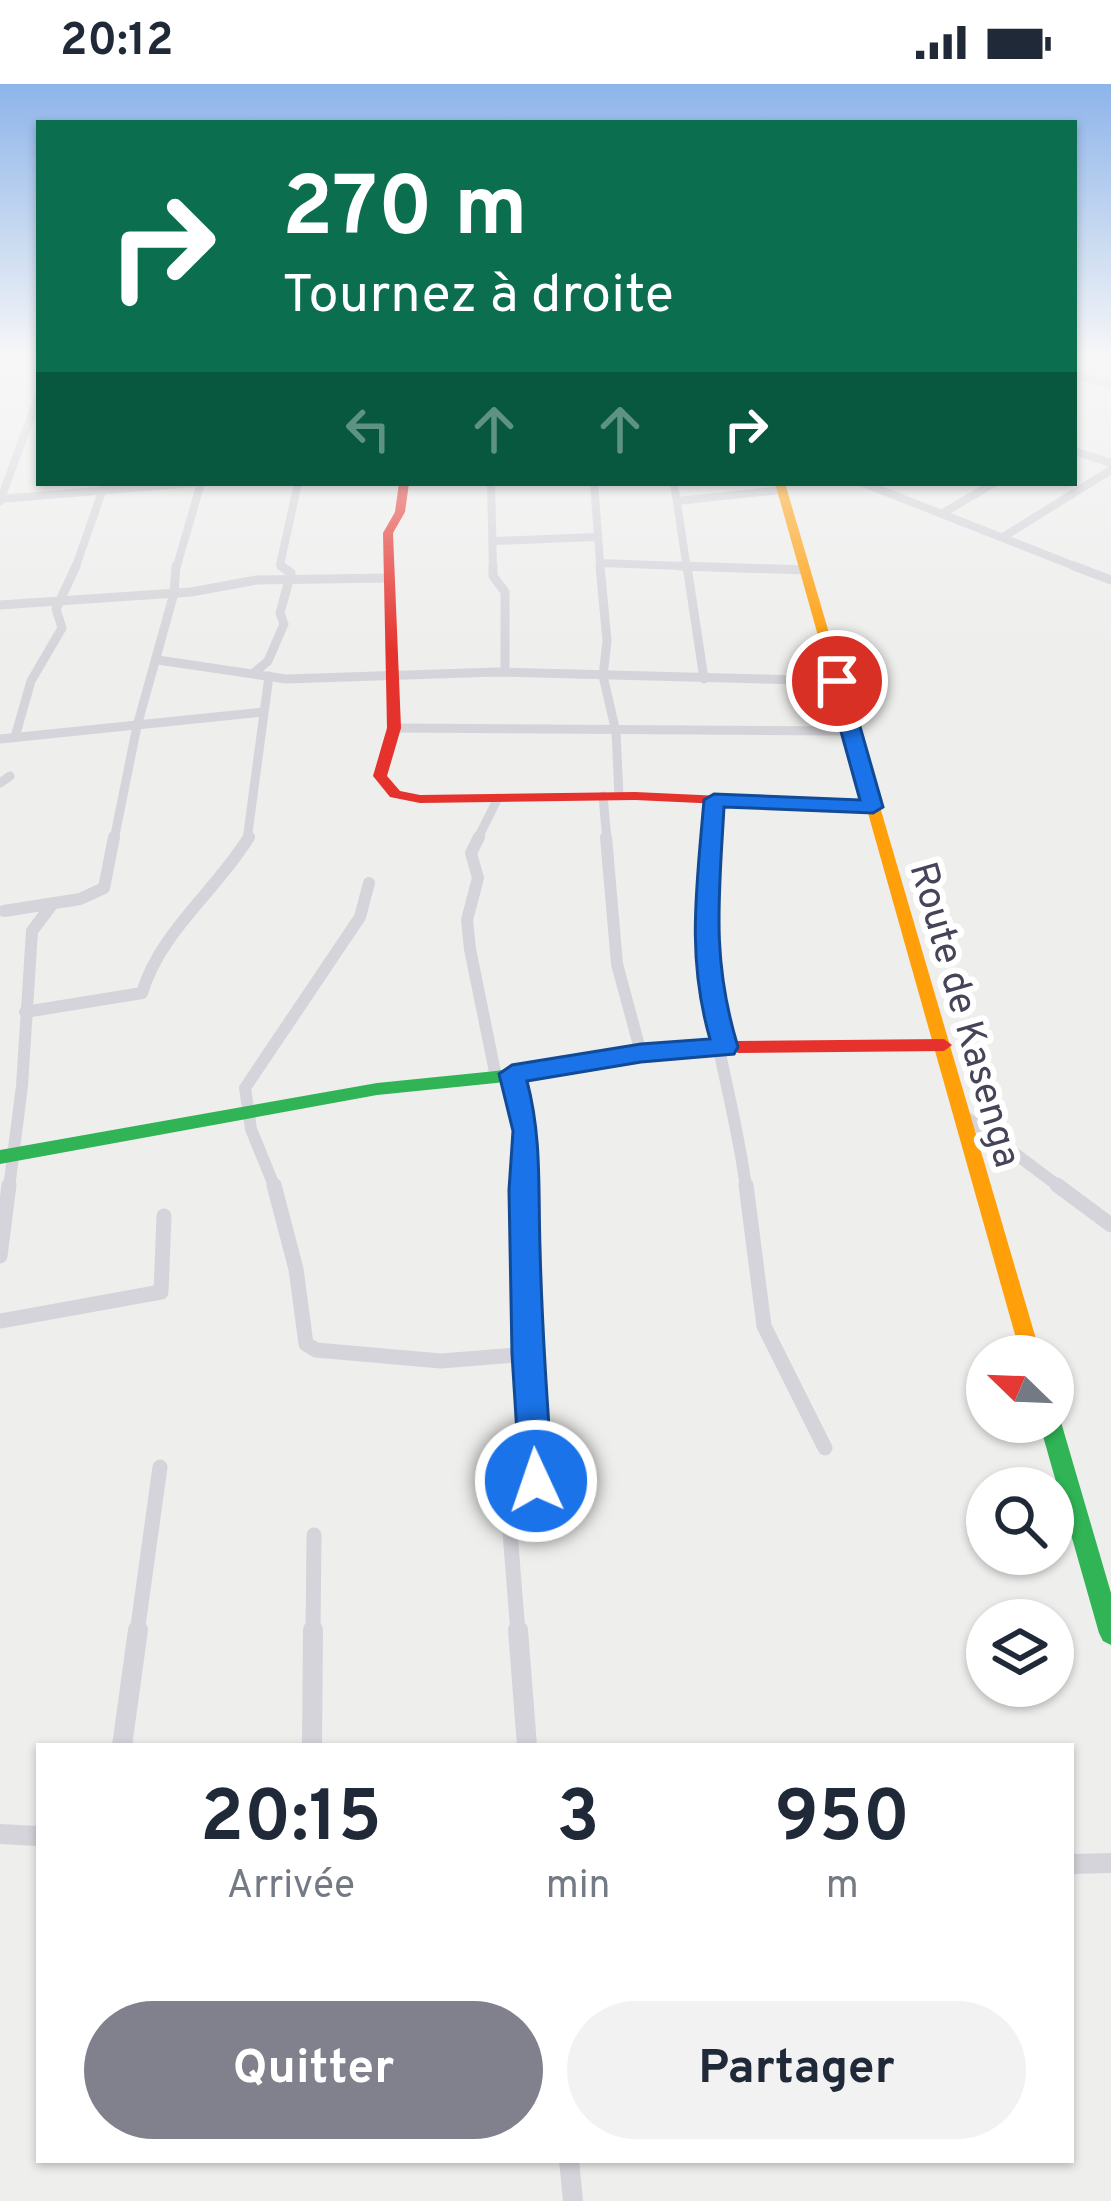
<!DOCTYPE html>
<html lang="fr">
<head>
<meta charset="utf-8">
<style>
	:root { --surface:#fff; --page:#f2f2f3; --text:#1f2937; --muted:#747a83; --accent:#81808d }
	body { margin:0; font-family:Overpass,sans-serif; background:var(--page); color:var(--text); height:100vh; display:flex; flex-direction:column; font-size:45px; white-space:nowrap }
	* { box-sizing:border-box; margin:0 }
	p { font-size:39px; color:var(--muted) }
	.icon { flex:none; width:66px; height:66px; fill:none; stroke:currentColor; stroke-width:2; stroke-linecap:round; stroke-linejoin:round }
	.map { position:relative; flex:1; overflow:hidden }
	.panel { position:absolute; left:36px; top:1659px; width:1038px; height:420px; display:flex; flex-direction:column; background:var(--surface); border-radius:0px; box-shadow:0 3px 9px #0004 }
	.panel>* { flex:none }
	.hud { position:absolute; left:36px; top:36px; width:1041px; height:366px; border-radius:0px; box-shadow:0 3px 9px #0004; background:#0b6e4f; color:#fff; overflow:hidden }
	.needle { width:78px; rotate:293deg }
	.controls { position:absolute; left:966px; top:1251px; display:grid; gap:24px }
	.controls a { display:grid; place-items:center; width:108px; height:108px; border-radius:50%; background:var(--surface); box-shadow:0 3px 9px #0004; font-size:60px }
	.pin { position:absolute; display:grid; place-items:center; width:102px; height:102px; color:#fff; margin:-51px; border:6px solid #fff; border-radius:50%; box-shadow:0 3px 12px #0007 }
	.me { position:absolute; width:132px; margin:-66px; rotate:357deg; stroke-linejoin:round; filter:drop-shadow(0 0 9px #0008) }
	.turn { display:flex; align-items:center; gap:42px; height:252px; padding:0 48px; font-size:54px }
	.turn .icon { width:156px; height:156px; stroke-width:2.5 }
	.turn b { display:block; font-size:84px; line-height:102px }
	.lanes { display:flex; align-items:center; height:114px; padding:0 48px; background:#0003; justify-content:center; gap:60px; direction:ltr }
	.lanes .off { opacity:.35 }
	.eta { display:flex; justify-content:space-evenly; align-items:center; height:204px; text-align:center }
	.eta b { font-size:72px; font-weight:700; line-height:84px }
	.primary-button { display:flex; gap:24px; margin-top:auto; padding:24px 48px }
	.primary-button a { flex:1; height:138px; border-radius:72px; background:var(--accent); color:#fff; font-size:48px; font-weight:700; line-height:138px; text-align:center }
	.primary-button a+a { background:var(--page); color:var(--text) }
	.status { display:flex; justify-content:space-between; align-items:center; height:84px; padding:0 60px; background:var(--surface); direction:ltr }
	.status svg { height:33px; fill:currentColor }
	.map>svg:first-child { display:block }
	.lines { fill:none; stroke-linecap:round; stroke-linejoin:round }
	.street-far4 { stroke:#d5d4da; stroke-width:8 }
	.street-far3 { stroke:#d5d4da; stroke-width:9 }
	.street-far2 { stroke:#d5d4da; stroke-width:12 }
	.street-far1 { stroke:#d5d4da; stroke-width:15 }
	.street { stroke:#d5d4da; stroke-width:20 }
	.fast { fill:#30b455; fill-rule:evenodd }
	.slow { fill:#ff9f0a; fill-rule:evenodd }
	.jam { fill:#e5322d; fill-rule:evenodd }
	.route { fill:#1a73e8; stroke:#114b97; stroke-width:3 }
	.labels { text-anchor:middle; stroke-width:12; stroke-linejoin:round; paint-order:stroke }
	.street-label { font-size:39px; fill:#464459; stroke:#fff }
</style>
</head>
<body>
<div class="status"><b>20:12</b><svg viewBox="0 0 49 12"><path d="M0 12V9h3v3zM5 12V6h3v6zM10 12V3h3v9zM15 12V0h3v12zM26 1h20v11H26zM47 4h2v5h-2z"/></svg></div>
<div class="map">
<svg width="1111" height="2117" viewBox="0 0 1111 2117">
	<rect width="100%" height="100%" fill="#eeeeed"/>
	<g class="lines">
		<!-- street-far4 -->
		<g class="street-far4">
			<path d="M1074,291L1111,300"/>
			<path d="M1074,367L1111,379"/>
			<path d="M491,399L493,485"/>
			<path d="M594,399L600,479L767,485"/>
			<path d="M674,399L687,485"/>
			<path d="M863,399L1082,485"/>
			<path d="M0,415L193,399"/>
			<path d="M0,417L39,311"/>
			<path d="M677,417L781,406"/>
			<path d="M943,429L994,399"/>
			<path d="M1003,453L1111,386"/>
			<path d="M494,457L596,453"/>
			<path d="M600,479V485"/>
			<path d="M75,485L105,399"/>
			<path d="M176,485L201,399"/>
			<path d="M285,485L280,481L298,399"/>
		</g>
		<!-- street-far3 -->
		<g class="street-far3">
			<path d="M493,482V492L505,508V588"/>
			<path d="M600,482L607,557L603,592L616,648L619,712"/>
			<path d="M679,482L806,486"/>
			<path d="M687,482L704,595"/>
			<path d="M1074,482L1111,496"/>
			<path d="M0,521L191,508L257,496L389,494"/>
			<path d="M158,576L286,595L497,588L837,597"/>
			<path d="M255,588L268,577L284,540L280,529L291,489L281,482"/>
			<path d="M394,644L851,647"/>
			<path d="M15,653L31,597L62,544L56,525L76,482"/>
			<path d="M0,655L263,628"/>
			<path d="M0,699L10,692"/>
			<path d="M603,712L607,756"/>
			<path d="M114,756L137,642L174,509L176,482"/>
			<path d="M247,756L269,592"/>
			<path d="M477,756L498,714"/>
			<path d="M711,756L714,716"/>
		</g>
		<!-- street-far2 -->
		<g class="street-far2">
			<path d="M479,753L471,769L478,794L467,836L470,865L496,993"/>
			<path d="M606,753L617,880L641,969"/>
			<path d="M711,753C709,790 702,829 704,865C709,945 736,1024 746,1104"/>
			<path d="M4,827L80,815L104,804L114,753"/>
			<path d="M25,928L142,909C160,848 216,807 249,753"/>
			<path d="M513,990L527,1047V1104"/>
			<path d="M962,1030L1061,1104"/>
			<path d="M9,1104L22,1002L32,847L51,822"/>
			<path d="M275,1104L251,1045L245,1004L360,833L369,799"/>
		</g>
		<!-- street-far1 -->
		<g class="street-far1">
			<path d="M274,1101L296,1185L306,1260L316,1266L441,1277L528,1270"/>
			<path d="M746,1101L764,1242L825,1364"/>
			<path d="M1057,1101L1111,1141"/>
			<path d="M0,1172L9,1101"/>
			<path d="M0,1237L161,1208L164,1132"/>
			<path d="M137,1549L160,1383"/>
			<path d="M313,1549L314,1451"/>
			<path d="M518,1549L508,1423L513,1409L537,1395L528,1270L527,1101"/>
		</g>
		<!-- street -->
		<g class="street">
			<path d="M518,1546L527,1662"/>
			<path d="M122,1662L138,1546"/>
			<path d="M312,1662L313,1546"/>
			<path d="M0,1750L39,1752"/>
			<path d="M1071,1780L1111,1779"/>
			<path d="M569,2076L573,2117"/>
		</g>
		<!-- fast -->
		<g class="fast">
			<path d="M738,957L744,959L746,963L744,967L641,975L496,999L377,1011L0,1080V1066L377,999L496,987L641,963Z"/>
			<path d="M1053,1330L1061,1338L1111,1509V1561L1103,1557L1099,1549L1039,1338H1053Z"/>
		</g>
		<!-- slow -->
		<path class="slow" d="M775,399H785L1041,1272H1021Z"/>
		<!-- jam -->
		<g class="jam">
			<path d="M399,399H409L405,428L393,449L401,644L387,692L400,707L420,711L635,708L873,719L880,723L873,727L635,716L420,719L390,713L373,692L387,644L383,449L395,428Z"/>
			<path d="M944,955L952,961L944,967L738,969L730,963L738,957Z"/>
		</g>
	</g>
	<!-- sky -->
	<linearGradient id="sky" x2="0" y2="1"><stop stop-color="#8db4ea"/><stop offset="0.48" stop-color="#f7f7f7"/><stop offset="1" stop-color="#f7f7f7" stop-opacity="0"/></linearGradient>
	<rect width="1111" height="567" fill="url(#sky)"/>
	<!-- route -->
	<path class="route" d="M830,593L847,597L883,723L873,729L724,723C719,813 711,875 738,963L734,970L641,978L527,997C542,1054 538,1105 540,1164C542,1242 547,1320 553,1397L548,1408L536,1412L525,1408L520,1397L512,1270L509,1106L513,1047L499,990L512,981L641,960L710,955C686,872 697,801 704,716L714,710L860,716L827,597Z"/>
	<g class="labels">
		<!-- street labels -->
		<g class="street-label">
			<text transform="translate(967 930) rotate(74)" y="14">Route de Kasenga</text>
		</g>
	</g>
</svg>
<div class="controls">
<a><svg class="needle" viewBox="-14 -14 28 28"><path d="M0-13l5 13h-10z" fill="#e53935"/><path d="M0 13l5-13h-10z" fill="#747a83"/></svg></a>
<a><svg class="icon" aria-label="search" viewBox="0 0 24 24"><circle cx="10" cy="10" r="6"/><path d="M15 15l6 6"/></svg></a>
<a><svg class="icon" aria-label="layers" viewBox="0 0 24 24"><path d="M12 4l9 5-9 5-9-5zM3 14l9 5 9-5"/></svg></a>
</div>
<div class="pin" style="left:837px;top:597px;background:#d93025"><svg class="icon" aria-label="arrive" viewBox="0 0 24 24"><path d="M6 21V4h12l-3 4 3 4H6"/></svg></div>
<svg class="me" style="left:536px;top:1397px" viewBox="-20 -20 40 40"><circle r="17" fill="#1a73e8" stroke="#fff" stroke-width="3"/><path d="M0-11L8 9 0 5-8 9z" fill="#fff"/></svg>
<div class="hud">
<div class="turn"><svg class="icon" aria-label="right" viewBox="0 0 24 24"><path d="M7 20v-9h11M14 6l5 5-5 5"/></svg><div><b>270 m</b>Tournez à droite</div></div>
<div class="lanes"><svg class="icon off" aria-label="left" viewBox="0 0 24 24"><path d="M17 20v-9H6M10 6l-5 5 5 5"/></svg><svg class="icon off" aria-label="ahead" viewBox="0 0 24 24"><path d="M12 20V5M6 11l6-6 6 6"/></svg><svg class="icon off" aria-label="ahead" viewBox="0 0 24 24"><path d="M12 20V5M6 11l6-6 6 6"/></svg><svg class="icon" aria-label="right" viewBox="0 0 24 24"><path d="M7 20v-9h11M14 6l5 5-5 5"/></svg></div>
</div>
<section class="panel">
<div class="eta">
<div><b>20:15</b><p>Arrivée</p></div>
<div><b>3</b><p>min</p></div>
<div><b>950</b><p>m</p></div>
</div>
<div class="primary-button"><a>Quitter</a><a>Partager</a></div>
</section>
</div>
</body>
</html>
